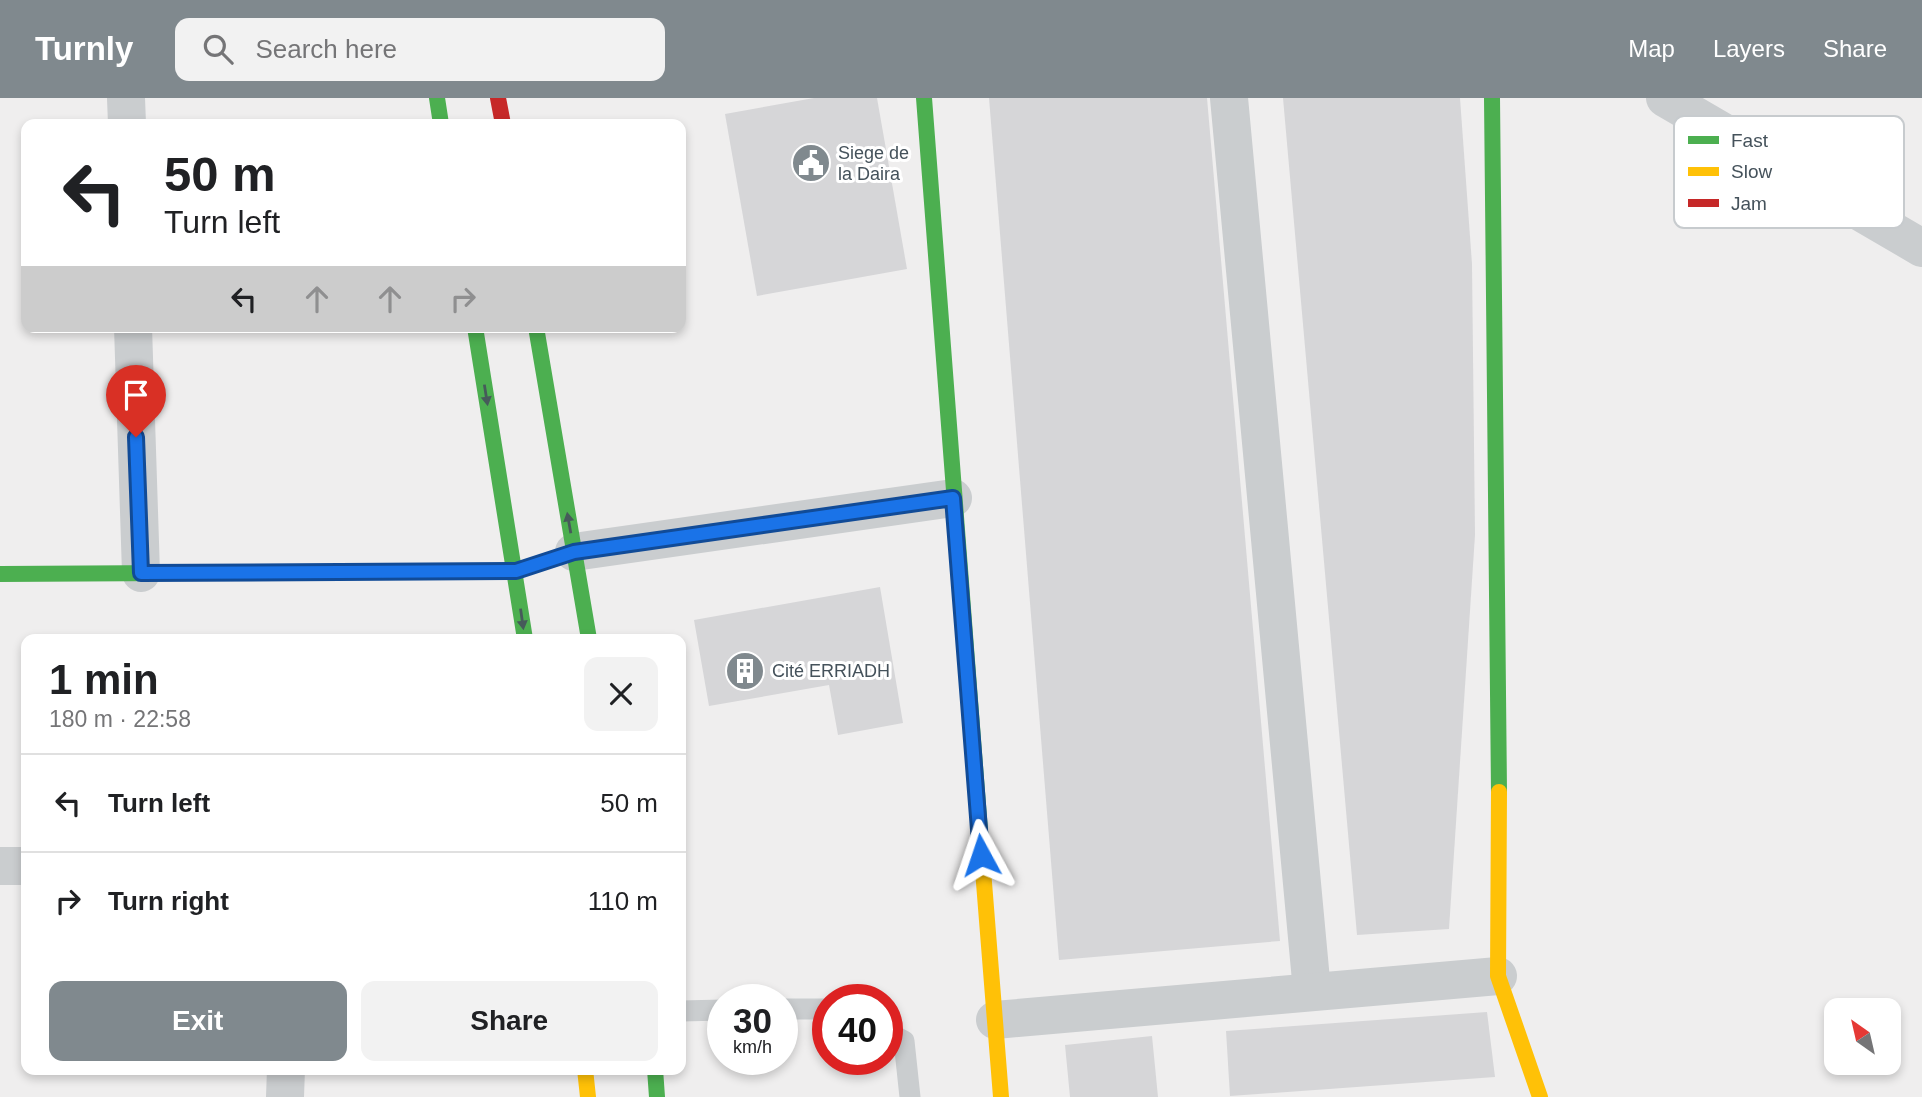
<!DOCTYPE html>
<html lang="en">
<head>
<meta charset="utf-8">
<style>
	:root { --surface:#fff; --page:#f2f2f2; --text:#202124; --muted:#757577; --line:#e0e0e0; --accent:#80898e }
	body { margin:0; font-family:Arial,sans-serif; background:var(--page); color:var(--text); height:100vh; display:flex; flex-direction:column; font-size:26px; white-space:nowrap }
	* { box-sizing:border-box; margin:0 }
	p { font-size:23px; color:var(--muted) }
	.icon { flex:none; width:38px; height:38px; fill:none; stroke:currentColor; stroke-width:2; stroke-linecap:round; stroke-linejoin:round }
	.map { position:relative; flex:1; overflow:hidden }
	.drawer { position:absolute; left:21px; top:536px; width:665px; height:441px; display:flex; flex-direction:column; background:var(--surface); border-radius:14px; box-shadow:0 4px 10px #0003 }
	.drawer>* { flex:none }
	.hud { position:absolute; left:21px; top:21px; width:665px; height:214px; border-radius:14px; box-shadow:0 4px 10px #0003; background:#fff; color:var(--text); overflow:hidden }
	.needle { width:46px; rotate:326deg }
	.buttons { position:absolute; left:1824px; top:900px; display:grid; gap:14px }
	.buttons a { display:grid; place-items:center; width:77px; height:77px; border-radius:14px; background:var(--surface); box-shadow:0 4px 10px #0003; font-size:35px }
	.speed { position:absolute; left:707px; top:886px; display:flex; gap:14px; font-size:35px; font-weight:700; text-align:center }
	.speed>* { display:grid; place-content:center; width:91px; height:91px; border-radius:50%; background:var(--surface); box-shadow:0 4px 10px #0003; line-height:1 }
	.speed small { font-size:18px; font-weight:400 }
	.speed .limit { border:10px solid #d22; background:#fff; color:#111 }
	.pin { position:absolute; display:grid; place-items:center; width:60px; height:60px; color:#fff; margin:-72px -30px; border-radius:50% 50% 50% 0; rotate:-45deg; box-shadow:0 0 7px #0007 }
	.pin .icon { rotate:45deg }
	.me { position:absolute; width:77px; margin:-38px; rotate:355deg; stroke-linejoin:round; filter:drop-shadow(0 0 5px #0008) }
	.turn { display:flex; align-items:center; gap:24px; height:147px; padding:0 28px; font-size:32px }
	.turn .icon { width:91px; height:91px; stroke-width:2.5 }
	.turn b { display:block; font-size:49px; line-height:60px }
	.lanes { display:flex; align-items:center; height:66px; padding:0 28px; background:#0003; justify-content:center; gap:35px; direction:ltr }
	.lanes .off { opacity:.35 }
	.round { display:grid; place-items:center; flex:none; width:74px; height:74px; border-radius:14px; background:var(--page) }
	.headline { display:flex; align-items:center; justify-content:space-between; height:119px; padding:0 28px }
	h1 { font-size:42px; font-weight:600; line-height:52px }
	.button { display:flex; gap:14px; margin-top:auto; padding:14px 28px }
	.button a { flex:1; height:80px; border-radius:14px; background:var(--accent); color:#fff; font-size:28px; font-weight:600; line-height:80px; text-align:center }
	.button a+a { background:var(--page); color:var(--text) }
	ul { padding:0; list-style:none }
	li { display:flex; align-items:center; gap:21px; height:98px; padding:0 28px; border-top:2px solid var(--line) }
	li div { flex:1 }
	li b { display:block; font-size:26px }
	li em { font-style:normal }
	header { display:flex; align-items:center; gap:42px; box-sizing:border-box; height:98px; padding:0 35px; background:var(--accent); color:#fff }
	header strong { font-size:33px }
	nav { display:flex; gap:38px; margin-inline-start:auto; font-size:24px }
	.search { width:490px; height:63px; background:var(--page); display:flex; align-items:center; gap:18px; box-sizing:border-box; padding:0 24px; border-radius:14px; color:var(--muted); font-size:26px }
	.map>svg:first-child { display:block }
	.building { fill:#d6d6d8 }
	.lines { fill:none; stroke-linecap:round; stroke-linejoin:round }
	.lane { stroke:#cacdcf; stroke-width:21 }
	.street { stroke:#cacdcf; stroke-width:38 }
	.fast { stroke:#4caf50; stroke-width:16 }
	.slow { stroke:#ffc107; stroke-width:16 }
	.jam { stroke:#c62828; stroke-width:16 }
	.oneway { fill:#465b5a }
	.route-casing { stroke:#114b97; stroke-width:18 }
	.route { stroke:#1a73e8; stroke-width:12 }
	.labels { text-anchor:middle; stroke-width:6; stroke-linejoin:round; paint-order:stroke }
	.poi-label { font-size:18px; fill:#45525b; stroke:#fff; text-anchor:start }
	.key { fill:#fff; stroke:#c7cbce; stroke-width:2 }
	.key-label { font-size:19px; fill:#45525b }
</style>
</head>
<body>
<header>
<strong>Turnly</strong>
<div class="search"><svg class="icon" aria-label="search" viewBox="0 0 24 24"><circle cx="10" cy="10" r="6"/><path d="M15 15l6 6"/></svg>Search here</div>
<nav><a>Map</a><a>Layers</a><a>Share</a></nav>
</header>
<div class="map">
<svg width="1922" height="999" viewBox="0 0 1922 999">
	<rect width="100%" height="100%" fill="#efeeee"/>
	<!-- building -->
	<g class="building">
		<path d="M814,0H877L907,171L757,198L725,16Z"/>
		<path d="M989,0H1207L1280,843L1059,862Z"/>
		<path d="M1283,0H1460L1472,166L1475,437L1449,831L1357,837Z"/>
		<path d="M880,489L903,625L838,637L829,587L709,608L694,522Z"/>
		<path d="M1487,914L1495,979L1230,998L1226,933Z"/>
		<path d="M1152,938L1158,999H1070L1065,947Z"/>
	</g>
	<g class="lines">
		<!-- lane -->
		<g class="lane">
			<path d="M782,911H828"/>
			<path d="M681,913L723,912"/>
			<path d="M887,934L904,943L910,999"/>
		</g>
		<!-- street -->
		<g class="street">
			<path d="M126,0L127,26"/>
			<path d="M1229,0L1312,893"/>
			<path d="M1665,0L1922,150"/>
			<path d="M133,229L141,475"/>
			<path d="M574,454L953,400"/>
			<path d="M0,768H26"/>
			<path d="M995,922L1498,878"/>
			<path d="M285,999L286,971"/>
		</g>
		<!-- fast -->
		<g class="fast">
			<path d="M437,0L441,26"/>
			<path d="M924,0L983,772"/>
			<path d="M1492,0L1499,694"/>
			<path d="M475,229L525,541"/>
			<path d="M536,229L589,541"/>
			<path d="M0,476L515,473L574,454"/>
			<path d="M655,971L657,999"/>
		</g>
		<!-- slow -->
		<g class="slow">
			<path d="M1499,694L1498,878L1540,999"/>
			<path d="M983,772L1001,999"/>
			<path d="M585,971L588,999"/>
		</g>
		<!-- jam -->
		<path class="jam" d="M498,0L503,26"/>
	</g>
	<!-- one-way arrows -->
	<defs><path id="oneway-solid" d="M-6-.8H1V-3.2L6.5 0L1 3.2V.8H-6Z" transform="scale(1.75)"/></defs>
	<g class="oneway">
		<use href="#oneway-solid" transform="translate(486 297) rotate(81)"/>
		<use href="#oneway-solid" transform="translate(569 425) rotate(-100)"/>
		<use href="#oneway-solid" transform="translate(522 521) rotate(82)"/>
	</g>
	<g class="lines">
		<defs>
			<path id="route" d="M136,339L141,475L516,473L574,454L953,400L981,757"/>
		</defs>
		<!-- route casing -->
		<use href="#route" class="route-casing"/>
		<!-- route -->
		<use href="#route" class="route"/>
	</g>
	<!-- icons -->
	<defs>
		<symbol id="civic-disc" viewBox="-11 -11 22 22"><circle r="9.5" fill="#80898e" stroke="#fff"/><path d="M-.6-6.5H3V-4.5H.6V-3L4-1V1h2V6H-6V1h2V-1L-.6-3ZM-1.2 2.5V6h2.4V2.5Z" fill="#fff"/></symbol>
		<symbol id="building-disc" viewBox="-11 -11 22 22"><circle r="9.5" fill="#80898e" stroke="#fff"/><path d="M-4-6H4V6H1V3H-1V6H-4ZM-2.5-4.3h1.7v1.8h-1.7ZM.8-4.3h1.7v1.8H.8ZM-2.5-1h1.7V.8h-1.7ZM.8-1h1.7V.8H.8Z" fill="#fff"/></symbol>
	</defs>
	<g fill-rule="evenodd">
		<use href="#civic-disc" x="789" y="43" width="44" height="44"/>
		<use href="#building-disc" x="723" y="551" width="44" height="44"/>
	</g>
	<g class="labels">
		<!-- poi labels -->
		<g class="poi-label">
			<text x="838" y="61">Siege de<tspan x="838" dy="21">la Daira</tspan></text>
			<text x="772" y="579">Cité ERRIADH</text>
		</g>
	</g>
	<!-- legend -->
	<rect x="1674" y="18" width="230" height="112" rx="10" class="key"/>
	<rect x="1688" y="38" width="31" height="8" fill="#4caf50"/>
	<rect x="1688" y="69" width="31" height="9" fill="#ffc107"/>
	<rect x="1688" y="101" width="31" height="8" fill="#c62828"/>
	<g class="key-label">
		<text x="1731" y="49">Fast</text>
		<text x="1731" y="80">Slow</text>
		<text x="1731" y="112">Jam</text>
	</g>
</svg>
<div class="buttons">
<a><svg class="needle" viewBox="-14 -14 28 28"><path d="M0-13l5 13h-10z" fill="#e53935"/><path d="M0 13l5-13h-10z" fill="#757577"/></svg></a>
</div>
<div class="speed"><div>30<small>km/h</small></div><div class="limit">40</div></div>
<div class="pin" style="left:136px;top:339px;background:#d93025"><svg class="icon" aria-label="arrive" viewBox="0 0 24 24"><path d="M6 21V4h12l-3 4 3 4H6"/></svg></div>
<svg class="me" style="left:981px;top:757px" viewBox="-20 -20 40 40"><path d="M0-17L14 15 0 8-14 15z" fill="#1a73e8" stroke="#fff" stroke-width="4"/></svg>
<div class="hud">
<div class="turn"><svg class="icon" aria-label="left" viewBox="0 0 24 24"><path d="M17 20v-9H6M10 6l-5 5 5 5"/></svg><div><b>50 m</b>Turn left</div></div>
<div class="lanes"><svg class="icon" aria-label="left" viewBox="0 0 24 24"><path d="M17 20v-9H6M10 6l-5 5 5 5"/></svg><svg class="icon off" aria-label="ahead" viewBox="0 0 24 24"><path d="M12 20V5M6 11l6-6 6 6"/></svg><svg class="icon off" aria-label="ahead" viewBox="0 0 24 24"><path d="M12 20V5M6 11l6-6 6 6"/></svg><svg class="icon off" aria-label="right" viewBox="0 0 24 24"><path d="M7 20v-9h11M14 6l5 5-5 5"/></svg></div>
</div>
<section class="drawer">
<div class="headline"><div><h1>1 min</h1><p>180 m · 22:58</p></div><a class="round"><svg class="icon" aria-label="close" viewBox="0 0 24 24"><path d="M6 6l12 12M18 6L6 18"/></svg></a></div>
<ul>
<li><svg class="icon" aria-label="left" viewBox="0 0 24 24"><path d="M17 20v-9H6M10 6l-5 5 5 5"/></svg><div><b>Turn left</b></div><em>50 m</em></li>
<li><svg class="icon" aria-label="right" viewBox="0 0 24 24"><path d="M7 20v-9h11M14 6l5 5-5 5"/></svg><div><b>Turn right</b></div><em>110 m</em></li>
</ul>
<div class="button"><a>Exit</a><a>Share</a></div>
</section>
</div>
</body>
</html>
